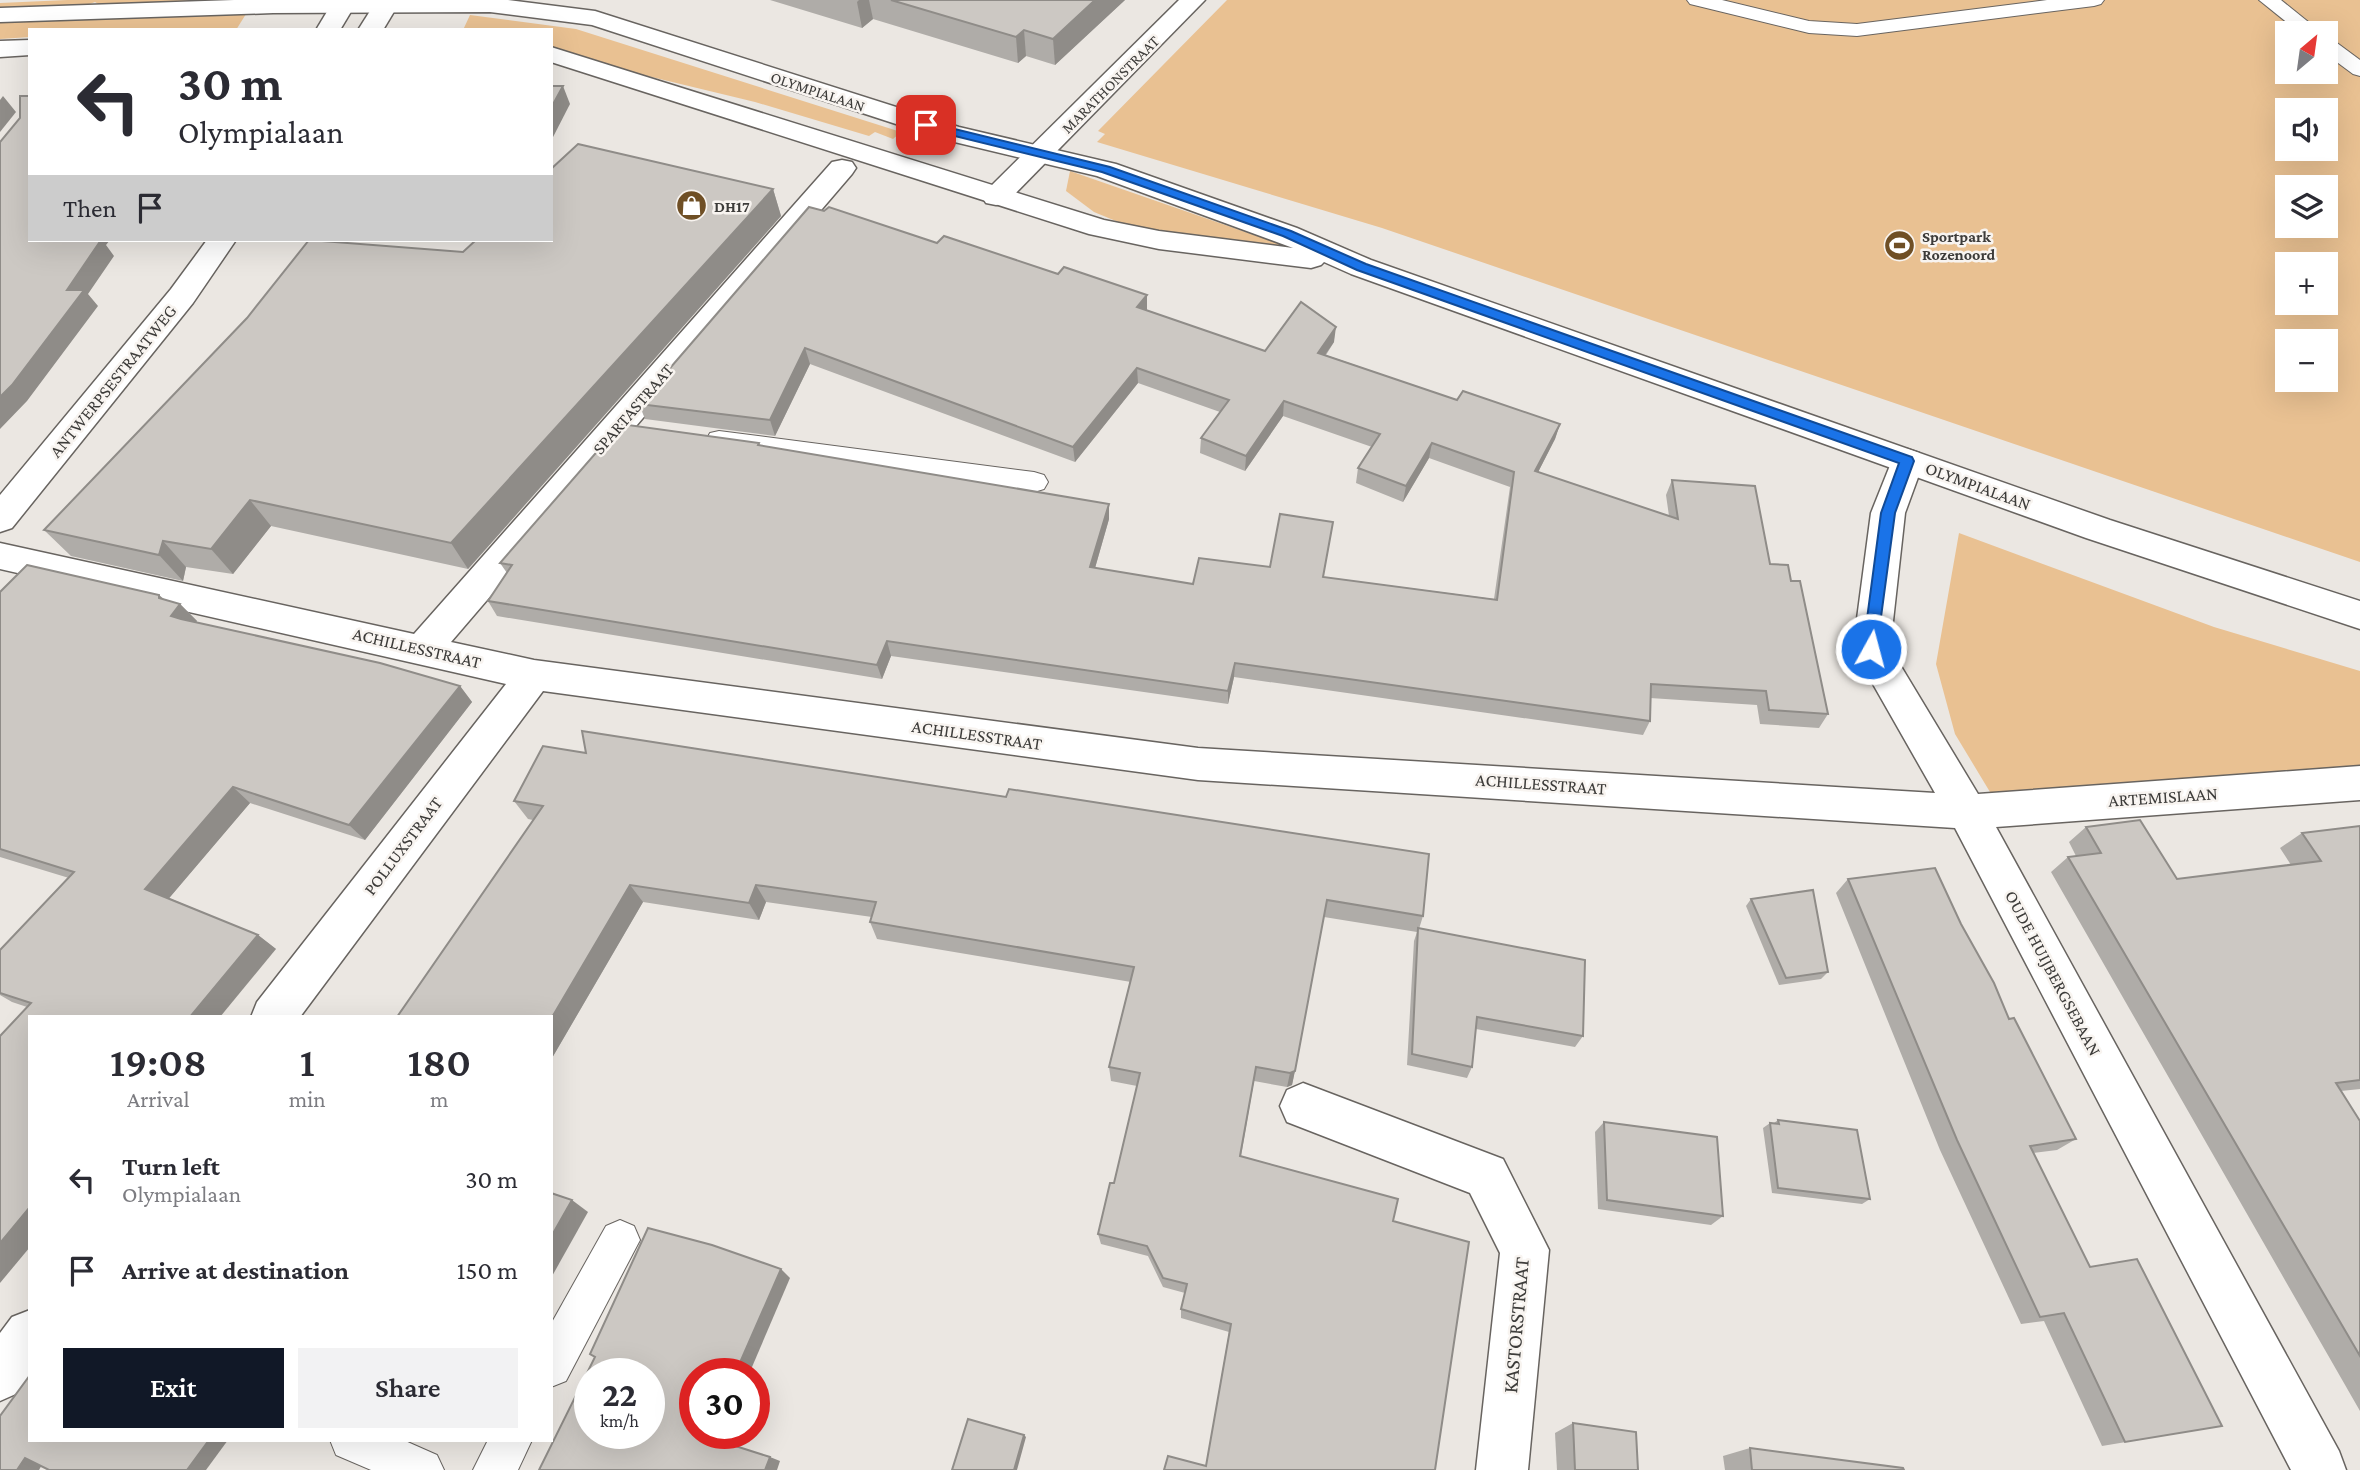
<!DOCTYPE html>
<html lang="en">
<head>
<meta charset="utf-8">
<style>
	:root { --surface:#fff; --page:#f2f2f3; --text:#2b2b33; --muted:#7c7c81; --accent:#111827 }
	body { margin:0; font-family:"Crimson Pro",serif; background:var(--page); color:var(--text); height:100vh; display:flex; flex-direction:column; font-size:26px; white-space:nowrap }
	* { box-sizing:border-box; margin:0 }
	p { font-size:23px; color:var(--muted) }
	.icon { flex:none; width:38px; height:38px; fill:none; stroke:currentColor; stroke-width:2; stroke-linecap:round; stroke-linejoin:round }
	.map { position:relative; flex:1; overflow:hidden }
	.details { position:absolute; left:28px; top:1015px; width:525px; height:427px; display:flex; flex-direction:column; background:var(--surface); border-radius:0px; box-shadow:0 7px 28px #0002 }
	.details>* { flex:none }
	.guide { position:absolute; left:28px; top:28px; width:525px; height:214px; border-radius:0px; box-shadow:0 7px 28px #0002; background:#fff; color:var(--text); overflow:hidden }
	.needle { width:46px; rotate:29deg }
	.tools { position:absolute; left:2275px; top:21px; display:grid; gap:14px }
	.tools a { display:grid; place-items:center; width:63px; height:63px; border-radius:0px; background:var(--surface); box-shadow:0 7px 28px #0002; font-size:35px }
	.speed { position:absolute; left:574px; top:1358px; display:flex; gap:14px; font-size:35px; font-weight:700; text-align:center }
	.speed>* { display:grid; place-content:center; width:91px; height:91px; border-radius:50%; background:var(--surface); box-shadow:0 7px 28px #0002; line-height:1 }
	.speed small { font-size:18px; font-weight:400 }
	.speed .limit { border:10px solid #d22; background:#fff; color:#111 }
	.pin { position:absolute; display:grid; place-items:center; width:60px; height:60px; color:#fff; margin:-30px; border-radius:14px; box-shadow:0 4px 10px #0006 }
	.me { position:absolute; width:77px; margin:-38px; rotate:7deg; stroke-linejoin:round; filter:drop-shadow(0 0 5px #0008) }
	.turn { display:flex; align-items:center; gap:24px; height:147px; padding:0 35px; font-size:32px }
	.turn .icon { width:91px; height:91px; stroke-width:2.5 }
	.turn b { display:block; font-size:49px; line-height:60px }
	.then { display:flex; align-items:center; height:66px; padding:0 35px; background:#0003; gap:14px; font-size:26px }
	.eta { display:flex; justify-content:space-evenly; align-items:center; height:119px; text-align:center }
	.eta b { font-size:42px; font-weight:600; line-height:49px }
	.cta { display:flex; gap:14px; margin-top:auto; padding:14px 35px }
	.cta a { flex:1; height:80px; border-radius:0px; background:var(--accent); color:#fff; font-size:28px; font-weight:600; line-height:80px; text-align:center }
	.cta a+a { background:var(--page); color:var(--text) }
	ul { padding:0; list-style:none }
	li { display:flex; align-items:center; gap:21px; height:91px; padding:0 35px }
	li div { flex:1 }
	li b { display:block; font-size:26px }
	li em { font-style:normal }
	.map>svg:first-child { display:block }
	.green { fill:#e9c192; fill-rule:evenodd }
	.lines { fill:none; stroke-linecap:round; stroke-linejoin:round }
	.service-casing { stroke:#686460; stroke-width:2 }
	.minor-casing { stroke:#686460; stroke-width:3 }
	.tertiary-casing { stroke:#686460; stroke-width:3 }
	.secondary-casing { stroke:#686460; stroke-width:3 }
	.service { fill:#fff; fill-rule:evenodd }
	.minor { fill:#fff; fill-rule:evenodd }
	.tertiary { fill:#fff; fill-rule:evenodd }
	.secondary { fill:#fff; fill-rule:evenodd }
	.wall { fill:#afaca8 }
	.shaded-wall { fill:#8f8c88 }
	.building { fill:#ccc8c3; stroke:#8f8c88; stroke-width:2; fill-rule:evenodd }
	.route { fill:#1a73e8; stroke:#114b97; stroke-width:2 }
	.labels { text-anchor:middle; stroke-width:5; stroke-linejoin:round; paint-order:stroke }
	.far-street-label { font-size:16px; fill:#3d3c3a; stroke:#f8f4f0 }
	.far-poi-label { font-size:16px; font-weight:bold; fill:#3d3c3a; stroke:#f8f4f0; text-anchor:start }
	.street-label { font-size:18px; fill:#3d3c3a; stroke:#f8f4f0 }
	.near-street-label { font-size:21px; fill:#3d3c3a; stroke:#f8f4f0 }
</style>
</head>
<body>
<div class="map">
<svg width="2360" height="1470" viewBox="0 0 2360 1470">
	<rect width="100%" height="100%" fill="#ebe7e2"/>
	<!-- green -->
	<g class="green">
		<path d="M67,0H215L100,5L95,2L87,5L0,9V3Z"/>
		<path d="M1227,0H2360V562L1382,228L1097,142L1105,134L1098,131ZM2287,33H2326V72H2287ZM2287,110H2326V149H2287ZM2287,187H2326V226H2287ZM2287,264H2326V303H2287ZM2287,341H2326V380H2287Z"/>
		<path d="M246,14L236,30H30V37L0,39V19Z"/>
		<path d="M470,15L576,29L901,132L893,139L875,132L869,136L755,102L635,73L551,47V30H463Z"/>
		<path d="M1070,171L1306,253L1140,231L1094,212L1066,191Z"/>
		<path d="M1959,533L2214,627L2360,671V766L2275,778L2033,793L1990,792L1955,734L1936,664Z"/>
	</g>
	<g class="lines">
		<defs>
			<g id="service">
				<path d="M1687,0H1722L1809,21L1857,24L2047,0H2104L2101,4L2094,6L1857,36L1809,33L1690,4Z"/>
				<path d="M2259,0H2281L2322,33H2300Z"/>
				<path d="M2326,38L2333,40L2360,60V76L2353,74L2326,54Z"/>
				<path d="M719,431L1034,472L1044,475L1048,482L1044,489L1034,492L710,447L706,440L710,433Z"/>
				<path d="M620,1220L634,1226L640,1240L566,1381L551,1387V1324L606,1226Z"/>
				<path d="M330,1440H403L437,1455L444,1470H371L336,1455Z"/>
				<path d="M488,1440H532L518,1470H473Z"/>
			</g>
			<g id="minor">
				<path d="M1179,0H1205L1006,203L996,205L986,203L982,197L986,191Z"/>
				<path d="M842,160L852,162L856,168L852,174L451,642L534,660L1198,748L1935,793L1853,649L1871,513L1895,453L1907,449L1919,453L1924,461L1905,513L1890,648L1978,794L2360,766V800L1996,827L2339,1451L2346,1470H2291L1955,828L1198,780L543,691L300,1017H251L257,1002L506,684L0,569V543L414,634L832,162Z"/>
				<path d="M1303,1083L1503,1159L1549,1250L1528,1470H1476L1500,1253L1470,1193L1287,1122L1280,1106L1287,1090Z"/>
				<path d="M30,1310V1377L18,1393L0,1401V1333L12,1317Z"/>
			</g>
			<g id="tertiary">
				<path d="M334,0H358L340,30H316Z"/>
				<path d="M377,0H401L383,30H358Z"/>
				<path d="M207,240H236L193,303L12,528L0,532V495L171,289Z"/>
			</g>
			<g id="secondary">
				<path d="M234,0H508L595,11L959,127L1116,164L1297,228L1371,260L2110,520L2360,601V629L2086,538L1351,274L1324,262L1321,265L1311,268L1159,249L1089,234L551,62V47L1104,220L1159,231L1293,248L1097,176L942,139L592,25L490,12L273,13L0,22V8Z"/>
				<path d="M30,40V55L0,57V41Z"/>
			</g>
		</defs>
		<!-- service casing -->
		<use href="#service" class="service-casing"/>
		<!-- minor casing -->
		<use href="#minor" class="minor-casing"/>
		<!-- tertiary casing -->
		<use href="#tertiary" class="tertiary-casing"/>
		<!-- secondary casing -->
		<use href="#secondary" class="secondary-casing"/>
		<!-- service -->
		<use href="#service" class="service"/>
		<!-- minor -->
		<use href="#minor" class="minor"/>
		<!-- tertiary -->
		<use href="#tertiary" class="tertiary"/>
		<!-- secondary -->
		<use href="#secondary" class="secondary"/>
	</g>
	<!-- wall -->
	<g class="wall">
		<path d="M770,0H1125L1055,65L1026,56L1018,63L873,19L862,28Z"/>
		<path d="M773,189L781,216L468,569L271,526L233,574L186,567L183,581L71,556L44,530L463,252Z"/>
		<path d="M937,243L1058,274L1147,295V310L1265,351L1334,342L1326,355L1457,400L1560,424L1555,439L1538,472L1669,516L1666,495L1672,480L1791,581L1828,714L1819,728L1760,724L1757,705L1650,698V721L1643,735L1234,677L1228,704L891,656L882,679L497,616L488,601L507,573L500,563L759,443L760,446L1109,504V519L1095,568L1193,584L1324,577L1494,599L1510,487L1429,458L1403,502L1356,483L1358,468L1372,447L1283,416L1245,471L1200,453L1201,438L1220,412L1138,383L1075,462L810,364L775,436L645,419L639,404Z"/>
		<path d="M0,592L159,595L164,599L180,604L197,621L196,622L460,686L472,702L365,840L250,803L169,898L258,935L276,949L27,1007L12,1002L0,995V950L69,878L0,857Z"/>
		<path d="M543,746L1423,916L1419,929L1583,1036L1575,1047L1476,1029L1472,1067L1467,1078L1407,1065L1414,941L1417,932L1324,917L1292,1085L1287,1087L1254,1081L1241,1156L1398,1199L1206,1466L1229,1332L1181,1318V1309L1185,1293L1163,1287L1148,1256L1101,1244L1098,1234L1114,1183L1137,1086L1111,1081L1109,1067L1131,982L877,939L870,922L872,917L766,902L759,920L643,902L552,1058H551V1017L533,820L528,819L514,801Z"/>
		<path d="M2360,826V1089L2341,1091L2360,1121V1411L2051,872L2068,857L2076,856L2069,842L2086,827L2177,879L2291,865L2280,848L2302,833Z"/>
		<path d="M1848,879L1961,924L2009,1019L2076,1139L2057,1150L2033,1153L2090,1267L2222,1426L2102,1446L2044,1321L2021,1324L1940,1150L1836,893Z"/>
		<path d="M1751,899L1828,972L1821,979L1779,985L1746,906Z"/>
		<path d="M1778,1120L1870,1199L1862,1204L1772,1193L1763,1128L1770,1123H1774Z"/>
		<path d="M1604,1122L1723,1216L1711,1225L1598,1209L1595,1132Z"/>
		<path d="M1573,1423L1638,1470H1557L1555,1433Z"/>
		<path d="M1750,1448L1904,1470H1725L1723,1456Z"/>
	</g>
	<!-- shaded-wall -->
	<g class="shaded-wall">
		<path d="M859,0H869L873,19L862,28L857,2Z"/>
		<path d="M1095,0H1125L1055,65L1053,39Z"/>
		<path d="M1024,30L1026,56L1018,63L1016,37Z"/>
		<path d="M563,86L570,104L551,141V108Z"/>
		<path d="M3,96L16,112L0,132V100Z"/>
		<path d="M773,189L781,216L468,569L451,543Z"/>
		<path d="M85,240H110L106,245L114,256L88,294L98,306L27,401L0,429V397L67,290Z"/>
		<path d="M1147,295V311L1137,307Z"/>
		<path d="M1336,327L1334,342L1316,368L1318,353Z"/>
		<path d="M805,348L810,364L775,436L770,420Z"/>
		<path d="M1137,368L1138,383L1075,462L1073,447Z"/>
		<path d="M1284,401L1283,416L1245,471L1246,456Z"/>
		<path d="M1560,424L1555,439L1531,486L1535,471Z"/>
		<path d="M1432,443L1429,458L1403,502L1406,486Z"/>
		<path d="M250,500L271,526L233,574L211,549Z"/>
		<path d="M1109,504V519L1091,582L1090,567Z"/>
		<path d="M163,541L186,567L183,581L159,555Z"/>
		<path d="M159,595L175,611L180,604L197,621L188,633L171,616L159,598Z"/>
		<path d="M887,641L891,656L882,679L877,665Z"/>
		<path d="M1235,663L1234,677L1228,704V691Z"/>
		<path d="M460,686L472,702L365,840L349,825Z"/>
		<path d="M233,787L250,803L165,903L145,889Z"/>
		<path d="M630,885L643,902L552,1058L551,1057V1019Z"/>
		<path d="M756,885L766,902L759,920L749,903Z"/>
		<path d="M258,935L276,949L220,1017H190Z"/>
		<path d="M1295,1071L1292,1085L1287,1087L1290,1073Z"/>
		<path d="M572,1200L588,1212L551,1278V1237Z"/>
		<path d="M30,1207V1247L0,1283V1243Z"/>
		<path d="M781,1269L790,1278L749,1374H735Z"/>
		<path d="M709,1433H723L719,1442L707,1437Z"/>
		<path d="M1024,1435L1026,1437L1017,1470H1014Z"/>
		<path d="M209,1440H228L206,1470H187Z"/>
		<path d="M770,1457L780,1461L777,1470H765Z"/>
		<path d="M25,1458L44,1461L39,1470H17Z"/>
	</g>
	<!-- building -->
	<g class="building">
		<path d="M891,0H1095L1053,39L1024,30L1016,37Z"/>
		<path d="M551,86H563L551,108Z"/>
		<path d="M20,96H30V240H101L67,290H84L12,385L0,397V142L20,118Z"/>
		<path d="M578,144L773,189L451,543L250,500L211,549L163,541L159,555L44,530L247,318L309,240L463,252L476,240H551V169Z"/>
		<path d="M809,207L824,211L829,207L937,243L944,236L1058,274L1064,267L1147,295L1137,307L1265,351L1301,302L1336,327L1318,353L1457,400L1463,391L1560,424L1535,471L1678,519L1672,480L1755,486L1770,564L1788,565L1791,581H1800L1828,714L1769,710L1766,691L1651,684L1650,721L1235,663L1228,691L887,641L877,665L488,601L512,565L500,563L621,424L759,443L758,445L1109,504L1090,567L1193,584L1199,558L1270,567L1280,514L1333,522L1323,577L1497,600L1514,472L1432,443L1406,486L1358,468L1380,434L1284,401L1246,456L1201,438L1229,400L1137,368L1073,447L805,348L770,420L639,404Z"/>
		<path d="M27,565L159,595V598L180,604L171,616L181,619L380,663L460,686L349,825L233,787L145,889L258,935L190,1017H30V1207L0,1243V1036L31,1003L0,993V950L74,872L0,849V592Z"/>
		<path d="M582,731L1006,797L1009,789L1429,854L1423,916L1327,900L1295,1071L1290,1073L1256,1067L1240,1156L1398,1199L1393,1221L1469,1242L1435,1470H1164L1168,1456L1206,1466L1231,1324L1181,1309L1187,1284L1163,1278L1147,1246L1098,1234L1110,1183H1114L1140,1073L1109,1067L1134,967L870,922L876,902L756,885L749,903L630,885L551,1019V1017H397L543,806L514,801L543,746L586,753Z"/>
		<path d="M2140,820L2177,879L2321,861L2302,833L2360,826V1080L2336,1083L2360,1121V1356L2068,857L2101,853L2086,827Z"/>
		<path d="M1935,868L1961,924L1994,983L2009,1019L2014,1018L2076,1139L2030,1146L2090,1267L2137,1259L2222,1426L2125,1442L2064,1313L2040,1317L1957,1140L1848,879Z"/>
		<path d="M1813,890L1828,972L1786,978L1751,899Z"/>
		<path d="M1418,928L1585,960L1583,1036L1477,1017L1472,1067L1412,1054Z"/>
		<path d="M1778,1120L1857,1130L1870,1199L1778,1188L1770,1123L1779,1124Z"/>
		<path d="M1604,1122L1717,1137L1723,1216L1607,1200Z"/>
		<path d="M551,1193L572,1200L551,1237Z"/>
		<path d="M648,1228L712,1245L781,1269L735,1374H695V1433H709L707,1437L770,1457L765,1470H539L595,1357L590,1354ZM590,1374H649V1433H590Z"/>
		<path d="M30,1375V1440H209L187,1470H49L25,1458L17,1470H0V1416Z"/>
		<path d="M968,1419L1024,1435L1014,1470H952Z"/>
		<path d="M1573,1423L1636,1432L1638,1470H1575Z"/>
		<path d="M1750,1448L1903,1468L1904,1470H1752Z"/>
	</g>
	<!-- route -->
	<path class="route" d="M926,122L1110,167L1291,231L1366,264L1912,457L1914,461L1895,513L1876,654H1865L1863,649L1881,513L1899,463L1357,270L1283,236L1102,172L922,128V123Z"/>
	<!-- icons -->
	<defs>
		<symbol id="shop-disc" viewBox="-11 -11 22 22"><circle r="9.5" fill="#6f4f25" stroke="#f8f4f0"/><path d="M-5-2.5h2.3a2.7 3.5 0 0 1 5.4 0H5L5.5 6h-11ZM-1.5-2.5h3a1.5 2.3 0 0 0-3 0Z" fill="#fff"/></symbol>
		<symbol id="stadium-disc" viewBox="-11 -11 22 22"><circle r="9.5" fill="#6f4f25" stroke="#f8f4f0"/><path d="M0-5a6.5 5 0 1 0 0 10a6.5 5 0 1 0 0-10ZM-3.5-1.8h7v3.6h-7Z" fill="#fff"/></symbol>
	</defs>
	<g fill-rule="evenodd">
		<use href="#shop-disc" x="674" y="188" width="35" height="35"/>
		<use href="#stadium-disc" x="1882" y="228" width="35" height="35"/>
	</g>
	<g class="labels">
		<!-- far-street labels -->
		<g class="far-street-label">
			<text transform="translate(1110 84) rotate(-45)" y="6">MARATHONSTRAAT</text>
			<text transform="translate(818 91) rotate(18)" y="6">OLYMPIALAAN</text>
		</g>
		<!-- far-poi labels -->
		<g class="far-poi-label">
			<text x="714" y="212">DH17</text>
			<text x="1922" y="242">Sportpark<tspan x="1922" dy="18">Rozenoord</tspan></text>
		</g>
		<!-- street labels -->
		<g class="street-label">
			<text transform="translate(113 381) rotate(-51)" y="6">ANTWERPSESTRAATWEG</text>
			<text transform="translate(633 409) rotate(-49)" y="6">SPARTASTRAAT</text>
			<text transform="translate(1978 486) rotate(20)" y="6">OLYMPIALAAN</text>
			<text transform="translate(417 648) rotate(13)" y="6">ACHILLESSTRAAT</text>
			<text transform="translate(977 735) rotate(8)" y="6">ACHILLESSTRAAT</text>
			<text transform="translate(1541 784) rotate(4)" y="6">ACHILLESSTRAAT</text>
			<text transform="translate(2163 797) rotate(-4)" y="6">ARTEMISLAAN</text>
			<text transform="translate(403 846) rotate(-53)" y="6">POLLUXSTRAAT</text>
			<text transform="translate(2053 973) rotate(62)" y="6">OUDE HUIJBERGSEBAAN</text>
		</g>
		<!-- near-street labels -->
		<g class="near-street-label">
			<text transform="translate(1516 1325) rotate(-85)" y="7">KASTORSTRAAT</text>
		</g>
	</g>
</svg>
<div class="tools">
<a><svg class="needle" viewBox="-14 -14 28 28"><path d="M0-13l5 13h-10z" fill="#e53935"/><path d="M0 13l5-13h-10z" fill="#7c7c81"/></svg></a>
<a><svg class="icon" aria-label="sound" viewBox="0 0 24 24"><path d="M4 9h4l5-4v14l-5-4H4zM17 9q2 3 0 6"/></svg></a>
<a><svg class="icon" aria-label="layers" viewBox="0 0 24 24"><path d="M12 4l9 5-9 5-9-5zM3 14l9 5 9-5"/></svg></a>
<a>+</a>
<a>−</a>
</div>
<div class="speed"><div>22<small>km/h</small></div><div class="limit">30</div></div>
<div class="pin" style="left:926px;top:125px;background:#d93025"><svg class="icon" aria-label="arrive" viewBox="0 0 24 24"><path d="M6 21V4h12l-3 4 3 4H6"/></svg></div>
<svg class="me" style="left:1871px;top:649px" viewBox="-20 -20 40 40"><circle r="17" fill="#1a73e8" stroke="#fff" stroke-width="3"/><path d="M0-11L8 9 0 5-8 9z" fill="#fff"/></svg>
<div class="guide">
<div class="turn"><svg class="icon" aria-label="left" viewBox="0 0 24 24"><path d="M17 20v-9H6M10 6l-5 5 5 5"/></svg><div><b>30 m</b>Olympialaan</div></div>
<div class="then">Then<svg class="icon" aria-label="arrive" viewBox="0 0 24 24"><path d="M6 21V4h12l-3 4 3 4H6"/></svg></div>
</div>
<section class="details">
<div class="eta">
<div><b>19:08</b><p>Arrival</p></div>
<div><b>1</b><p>min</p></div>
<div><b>180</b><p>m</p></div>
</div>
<ul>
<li><svg class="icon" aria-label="left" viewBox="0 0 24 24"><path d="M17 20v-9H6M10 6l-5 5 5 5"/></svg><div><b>Turn left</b><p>Olympialaan</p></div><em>30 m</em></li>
<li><svg class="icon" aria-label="arrive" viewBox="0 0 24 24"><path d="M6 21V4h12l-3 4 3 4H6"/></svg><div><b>Arrive at destination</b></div><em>150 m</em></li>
</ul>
<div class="cta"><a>Exit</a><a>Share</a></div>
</section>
</div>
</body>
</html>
